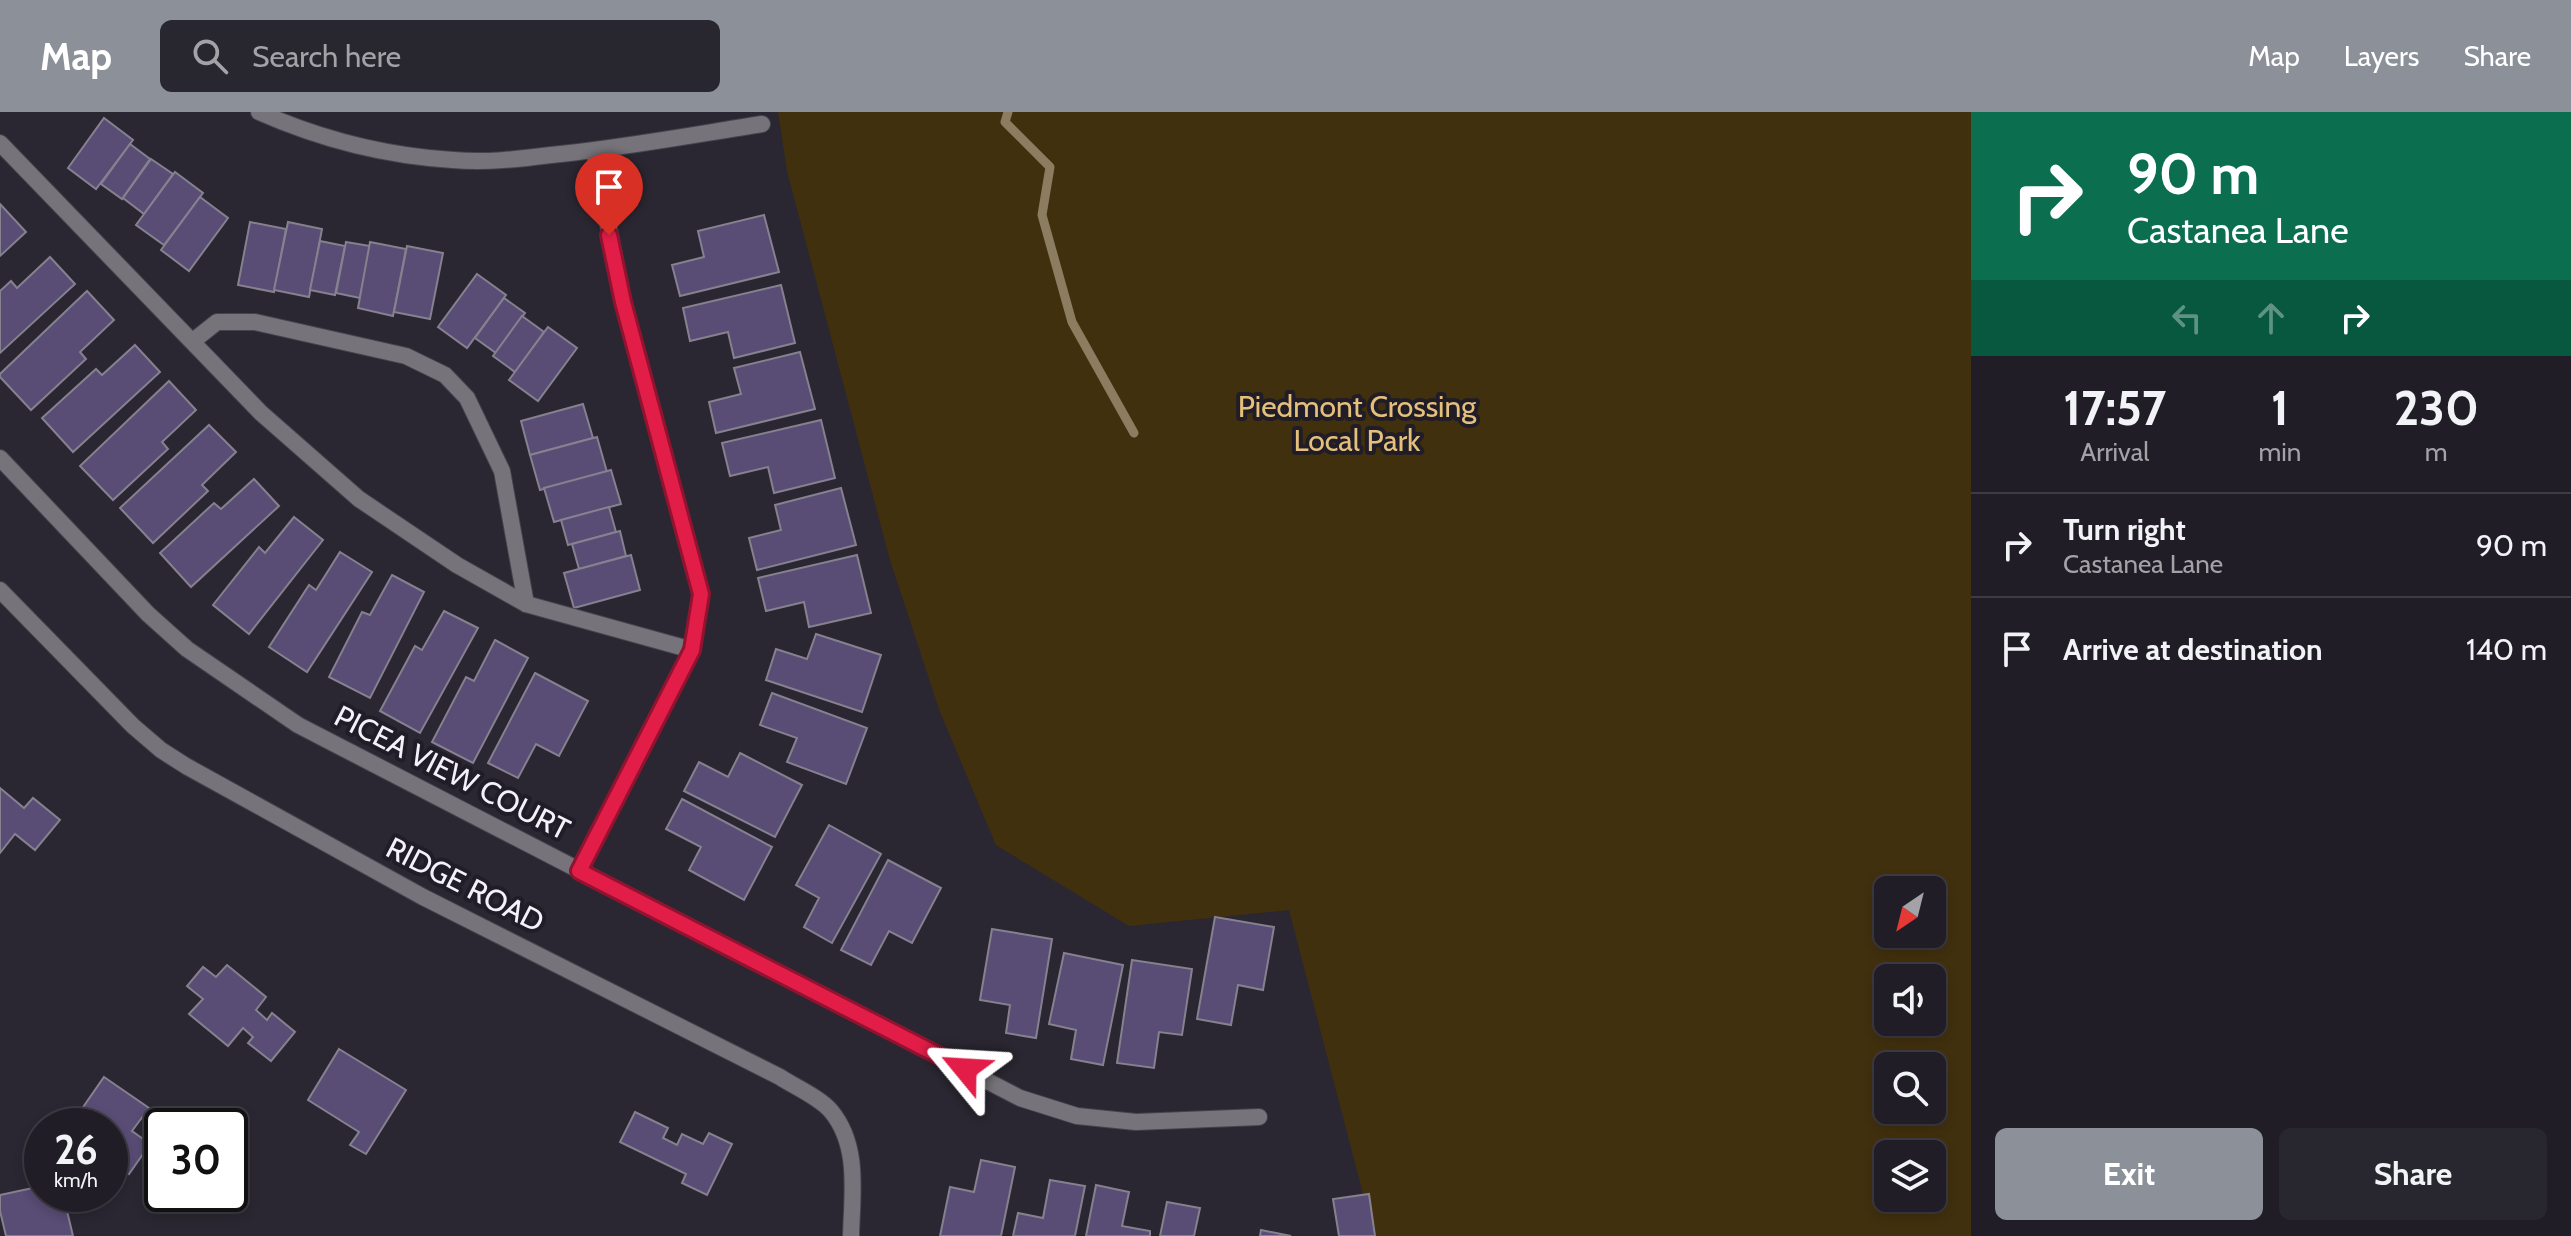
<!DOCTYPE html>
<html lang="en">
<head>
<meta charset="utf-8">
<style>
	:root { --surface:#201d26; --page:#28262e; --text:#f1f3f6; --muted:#a2a2a7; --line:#3d3b43; --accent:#8c9099 }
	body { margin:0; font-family:Cabin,sans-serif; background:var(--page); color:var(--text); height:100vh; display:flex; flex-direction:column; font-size:30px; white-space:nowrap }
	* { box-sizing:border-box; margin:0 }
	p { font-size:26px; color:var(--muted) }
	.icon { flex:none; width:44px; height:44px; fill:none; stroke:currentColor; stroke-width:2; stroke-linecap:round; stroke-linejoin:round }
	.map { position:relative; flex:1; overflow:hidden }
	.details { display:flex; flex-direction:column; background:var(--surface); width:600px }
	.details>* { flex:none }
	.guide { background:#0b6e4f; color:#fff; overflow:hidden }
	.needle { width:52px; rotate:215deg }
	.tools { position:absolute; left:1874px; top:764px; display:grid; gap:16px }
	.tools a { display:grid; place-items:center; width:72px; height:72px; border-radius:12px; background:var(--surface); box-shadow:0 4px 12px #0003,0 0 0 2px var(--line); font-size:40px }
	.speed { position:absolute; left:24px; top:996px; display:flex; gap:16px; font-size:40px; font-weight:700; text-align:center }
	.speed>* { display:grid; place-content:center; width:104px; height:104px; border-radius:50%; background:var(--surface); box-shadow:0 4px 12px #0003,0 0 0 2px var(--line); line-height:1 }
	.speed small { font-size:20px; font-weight:400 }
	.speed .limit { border:4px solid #111; border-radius:12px; background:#fff; color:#111 }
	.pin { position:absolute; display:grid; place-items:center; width:68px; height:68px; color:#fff; margin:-82px -34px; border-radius:50% 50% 50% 0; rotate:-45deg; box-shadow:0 0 8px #0007 }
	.pin .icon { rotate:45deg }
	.me { position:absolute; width:88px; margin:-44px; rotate:297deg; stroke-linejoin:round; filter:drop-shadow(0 0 6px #0008) }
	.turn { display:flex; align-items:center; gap:28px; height:168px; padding:0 24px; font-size:36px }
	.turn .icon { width:104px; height:104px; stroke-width:2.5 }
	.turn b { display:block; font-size:56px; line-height:68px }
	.lanes { display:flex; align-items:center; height:76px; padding:0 24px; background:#0003; justify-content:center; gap:40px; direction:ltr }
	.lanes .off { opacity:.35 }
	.eta { display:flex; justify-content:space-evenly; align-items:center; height:136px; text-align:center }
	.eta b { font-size:48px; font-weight:700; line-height:56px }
	.action { display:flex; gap:16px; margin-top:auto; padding:16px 24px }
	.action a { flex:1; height:92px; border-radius:12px; background:var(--accent); color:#fff; font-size:32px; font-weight:700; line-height:92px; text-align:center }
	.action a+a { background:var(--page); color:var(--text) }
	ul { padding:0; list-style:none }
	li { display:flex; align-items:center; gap:24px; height:104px; padding:0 24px; border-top:2px solid var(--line) }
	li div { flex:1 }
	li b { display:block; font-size:30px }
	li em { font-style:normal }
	header { display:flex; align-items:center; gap:48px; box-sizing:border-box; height:112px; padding:0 40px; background:var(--accent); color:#fff }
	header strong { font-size:38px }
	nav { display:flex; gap:44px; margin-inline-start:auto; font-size:28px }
	.search { width:560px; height:72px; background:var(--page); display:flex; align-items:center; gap:20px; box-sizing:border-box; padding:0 28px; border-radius:12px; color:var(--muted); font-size:30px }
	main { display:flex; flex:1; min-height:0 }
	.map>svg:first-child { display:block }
	.green { fill:#41300e; fill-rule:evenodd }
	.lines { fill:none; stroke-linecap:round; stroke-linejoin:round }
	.stream { stroke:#8c7c60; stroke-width:9 }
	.building { fill:#594c75; stroke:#85818f; stroke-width:2 }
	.service-casing { stroke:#46434e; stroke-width:18 }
	.minor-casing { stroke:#46434e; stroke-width:18 }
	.service { stroke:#76747a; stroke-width:16 }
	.minor { stroke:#76747a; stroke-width:16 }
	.route-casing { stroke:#92132f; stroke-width:20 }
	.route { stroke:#e11d48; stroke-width:14 }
	.labels { text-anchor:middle; stroke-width:8; stroke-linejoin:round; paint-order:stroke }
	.park-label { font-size:30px; fill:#e5c07b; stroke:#211d28 }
	.street-label { font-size:30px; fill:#f4f2f9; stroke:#211d28 }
</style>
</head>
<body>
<header>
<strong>Map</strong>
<div class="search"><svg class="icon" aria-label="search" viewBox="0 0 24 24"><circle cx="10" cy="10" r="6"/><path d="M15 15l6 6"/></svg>Search here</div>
<nav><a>Map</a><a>Layers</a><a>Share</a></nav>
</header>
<main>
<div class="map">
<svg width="1971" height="1124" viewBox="0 0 1971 1124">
	<rect width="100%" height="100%" fill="#2a2732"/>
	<!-- green -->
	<path class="green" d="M778,0H1971V1124H1374L1289,798L1129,814L996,733L940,600L890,448L787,59ZM1888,778H1932V822H1888ZM1888,866H1932V910H1888ZM1888,954H1932V998H1888ZM1888,1042H1932V1086H1888Z"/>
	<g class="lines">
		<!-- stream -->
		<path class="stream" d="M1008,0L1005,10L1050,55L1042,103L1072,210L1134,321"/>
	</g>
	<!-- building -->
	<g class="building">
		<path d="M104,6L133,28L96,77L68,56Z"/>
		<path d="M130,32L150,47L122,87L101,72Z"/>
		<path d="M151,47L173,62L144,102L123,86Z"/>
		<path d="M175,60L203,81L164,133L136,113Z"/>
		<path d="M200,85L228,106L189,159L161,138Z"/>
		<path d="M0,92L26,120L0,144Z"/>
		<path d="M764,103L779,160L680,184L672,153L704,145L698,119Z"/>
		<path d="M250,110L286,117L274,180L238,173Z"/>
		<path d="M288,110L322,117L309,185L274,178Z"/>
		<path d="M320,129L345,134L335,183L310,178Z"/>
		<path d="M346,130L370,134L360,186L336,181Z"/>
		<path d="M370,130L406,137L393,204L358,196Z"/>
		<path d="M407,134L443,141L430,207L394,200Z"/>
		<path d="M50,145L75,172L0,241V179L11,169L17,176Z"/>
		<path d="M477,162L506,183L467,236L438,215Z"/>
		<path d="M781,173L795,231L734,246L728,220L690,229L683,196Z"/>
		<path d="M87,179L114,208L80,240L86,247L31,298L0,265V262Z"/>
		<path d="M504,186L525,201L496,241L475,226Z"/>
		<path d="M522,204L544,220L515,260L493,244Z"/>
		<path d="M548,215L577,236L538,289L509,268Z"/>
		<path d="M135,233L160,260L73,340L42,306L96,257L102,263Z"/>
		<path d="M800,240L815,297L716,321L709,290L741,282L734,256Z"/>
		<path d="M169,269L196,298L162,330L168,337L113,388L80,354Z"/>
		<path d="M583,292L593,326L530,343L521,309Z"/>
		<path d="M821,308L835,366L774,381L768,355L730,364L722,331Z"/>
		<path d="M209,313L236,340L202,373L208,379L153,431L120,396Z"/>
		<path d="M597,325L607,360L540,378L530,343Z"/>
		<path d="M611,358L621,392L554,410L544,376Z"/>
		<path d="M254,367L279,394L191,475L160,441L214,391L221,397Z"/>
		<path d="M841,376L856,433L757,458L749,426L781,418L775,393Z"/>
		<path d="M609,395L616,420L568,433L561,408Z"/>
		<path d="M294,405L323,428L249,522L213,493L259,435L265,441Z"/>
		<path d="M620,419L626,444L579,457L572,432Z"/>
		<path d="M340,440L372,460L307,560L269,535L309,473L316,478Z"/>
		<path d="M631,443L640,478L574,496L564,461Z"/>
		<path d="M857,443L871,501L809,515L804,490L766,499L758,466Z"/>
		<path d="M392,463L424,480L370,586L329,565L362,500L370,503Z"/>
		<path d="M444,499L478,516L420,621L380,599L415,534L422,538Z"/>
		<path d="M816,522L881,543L862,600L766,568L776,537L807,547Z"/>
		<path d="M495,528L528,546L473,651L432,630L466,565L474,569Z"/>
		<path d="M535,561L588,589L559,644L536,632L518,666L488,651Z"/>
		<path d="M772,581L867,616L846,672L787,650L797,626L760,613Z"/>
		<path d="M740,641L802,673L775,725L684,679L699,650L728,665Z"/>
		<path d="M0,676L24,696L33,686L60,708L35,738L15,722L0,741Z"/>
		<path d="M682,687L772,735L744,788L689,758L701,735L666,717Z"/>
		<path d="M829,713L881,742L832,831L804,815L819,786L796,773Z"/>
		<path d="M888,748L941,776L912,831L889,819L871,853L841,838Z"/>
		<path d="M1215,805L1274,815L1263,878L1238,873L1231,913L1197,907Z"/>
		<path d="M992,817L1052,827L1036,926L1006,921L1010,893L980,888Z"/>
		<path d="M1064,841L1123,853L1103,953L1071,947L1076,918L1049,912Z"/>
		<path d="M1132,848L1192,857L1182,923L1159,920L1154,956L1117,951Z"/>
		<path d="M227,853L266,885L256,898L267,908L272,901L295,920L271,949L248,931L253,925L243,916L228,934L189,902L203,887L187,874L203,855L216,865Z"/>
		<path d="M339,937L406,978L366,1042L350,1033L359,1020L308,988Z"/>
		<path d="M104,965L149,996L132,1019L150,1032L129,1062L110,1049V1014H70Z"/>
		<path d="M635,1000L668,1016L663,1026L677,1033L682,1022L703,1032L709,1021L732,1032L707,1083L682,1071L686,1062L620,1030Z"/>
		<path d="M981,1048L1015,1055L1001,1124H940L950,1075L974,1080Z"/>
		<path d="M1050,1068L1085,1074L1075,1124H1013L1018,1101L1043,1106Z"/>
		<path d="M1096,1073L1129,1080L1122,1114L1150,1119V1124H1086Z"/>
		<path d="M42,1074V1082H63L73,1124H6L0,1099V1083Z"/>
		<path d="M1369,1082L1375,1124H1339L1333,1087Z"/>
		<path d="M1167,1090L1200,1096L1194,1124H1160Z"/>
		<path d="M1261,1118L1291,1124H1260Z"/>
	</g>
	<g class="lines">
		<defs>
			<g id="service">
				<path d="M0,31L261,301L359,387L457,453L526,492L692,538"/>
				<path d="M193,229L217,210H255L406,244L445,263L467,286L502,359L526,492"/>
			</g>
			<g id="minor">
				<path d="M259,0C320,27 387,44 453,48C486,51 519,47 551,43C622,36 692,23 762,12"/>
				<path d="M0,346L148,502L187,537L298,613L1020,986L1077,1004L1136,1010L1259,1005"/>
				<path d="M0,478L133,614L161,638L186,654L423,785L780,965C795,975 819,985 831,999C860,1034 852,1082 851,1124"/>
				<path d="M579,759L692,538L701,482L623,190L594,39"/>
			</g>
		</defs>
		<!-- service casing -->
		<use href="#service" class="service-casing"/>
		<!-- minor casing -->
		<use href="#minor" class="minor-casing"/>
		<!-- service -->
		<use href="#service" class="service"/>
		<!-- minor -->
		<use href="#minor" class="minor"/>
	</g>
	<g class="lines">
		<defs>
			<path id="route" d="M609,123L623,190L701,482L692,538L579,759L965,957"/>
		</defs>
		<!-- route casing -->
		<use href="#route" class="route-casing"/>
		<!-- route -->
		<use href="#route" class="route"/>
	</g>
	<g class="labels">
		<!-- park labels -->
		<g class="park-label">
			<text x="1357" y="305">Piedmont Crossing<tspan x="1357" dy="34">Local Park</tspan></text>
		</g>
		<!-- street labels -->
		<g class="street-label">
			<text transform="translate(452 661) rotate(27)" y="10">PICEA VIEW COURT</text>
			<text transform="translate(465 773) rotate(27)" y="10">RIDGE ROAD</text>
		</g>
	</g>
</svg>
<div class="tools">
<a><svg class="needle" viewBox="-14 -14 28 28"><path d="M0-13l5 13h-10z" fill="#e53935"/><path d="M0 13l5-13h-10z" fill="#a2a2a7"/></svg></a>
<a><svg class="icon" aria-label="sound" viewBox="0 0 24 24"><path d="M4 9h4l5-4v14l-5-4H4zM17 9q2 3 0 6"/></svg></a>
<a><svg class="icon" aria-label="search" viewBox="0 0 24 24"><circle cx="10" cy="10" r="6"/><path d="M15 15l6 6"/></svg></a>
<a><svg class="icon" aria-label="layers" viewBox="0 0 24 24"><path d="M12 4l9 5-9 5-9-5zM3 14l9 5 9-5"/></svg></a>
</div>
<div class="speed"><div>26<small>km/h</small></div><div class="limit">30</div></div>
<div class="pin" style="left:609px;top:123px;background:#d93025"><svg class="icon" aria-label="arrive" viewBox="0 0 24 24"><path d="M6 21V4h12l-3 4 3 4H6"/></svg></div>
<svg class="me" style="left:965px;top:957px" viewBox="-20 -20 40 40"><path d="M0-17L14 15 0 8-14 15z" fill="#e11d48" stroke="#fff" stroke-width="4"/></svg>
</div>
<section class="details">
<div class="guide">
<div class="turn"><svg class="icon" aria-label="right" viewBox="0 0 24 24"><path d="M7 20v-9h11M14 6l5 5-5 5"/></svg><div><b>90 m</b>Castanea Lane</div></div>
<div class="lanes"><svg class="icon off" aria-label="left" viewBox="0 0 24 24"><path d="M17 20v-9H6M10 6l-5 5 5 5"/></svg><svg class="icon off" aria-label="ahead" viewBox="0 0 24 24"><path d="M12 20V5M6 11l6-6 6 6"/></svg><svg class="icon" aria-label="right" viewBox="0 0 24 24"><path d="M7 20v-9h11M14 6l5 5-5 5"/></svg></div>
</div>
<div class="eta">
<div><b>17:57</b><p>Arrival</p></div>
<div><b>1</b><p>min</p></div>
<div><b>230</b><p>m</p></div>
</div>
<ul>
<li><svg class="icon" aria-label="right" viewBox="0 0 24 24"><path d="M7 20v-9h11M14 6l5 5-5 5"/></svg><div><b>Turn right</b><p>Castanea Lane</p></div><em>90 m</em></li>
<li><svg class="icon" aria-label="arrive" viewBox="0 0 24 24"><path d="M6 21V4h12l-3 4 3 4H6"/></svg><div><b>Arrive at destination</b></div><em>140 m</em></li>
</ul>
<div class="action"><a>Exit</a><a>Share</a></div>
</section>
</main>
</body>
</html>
